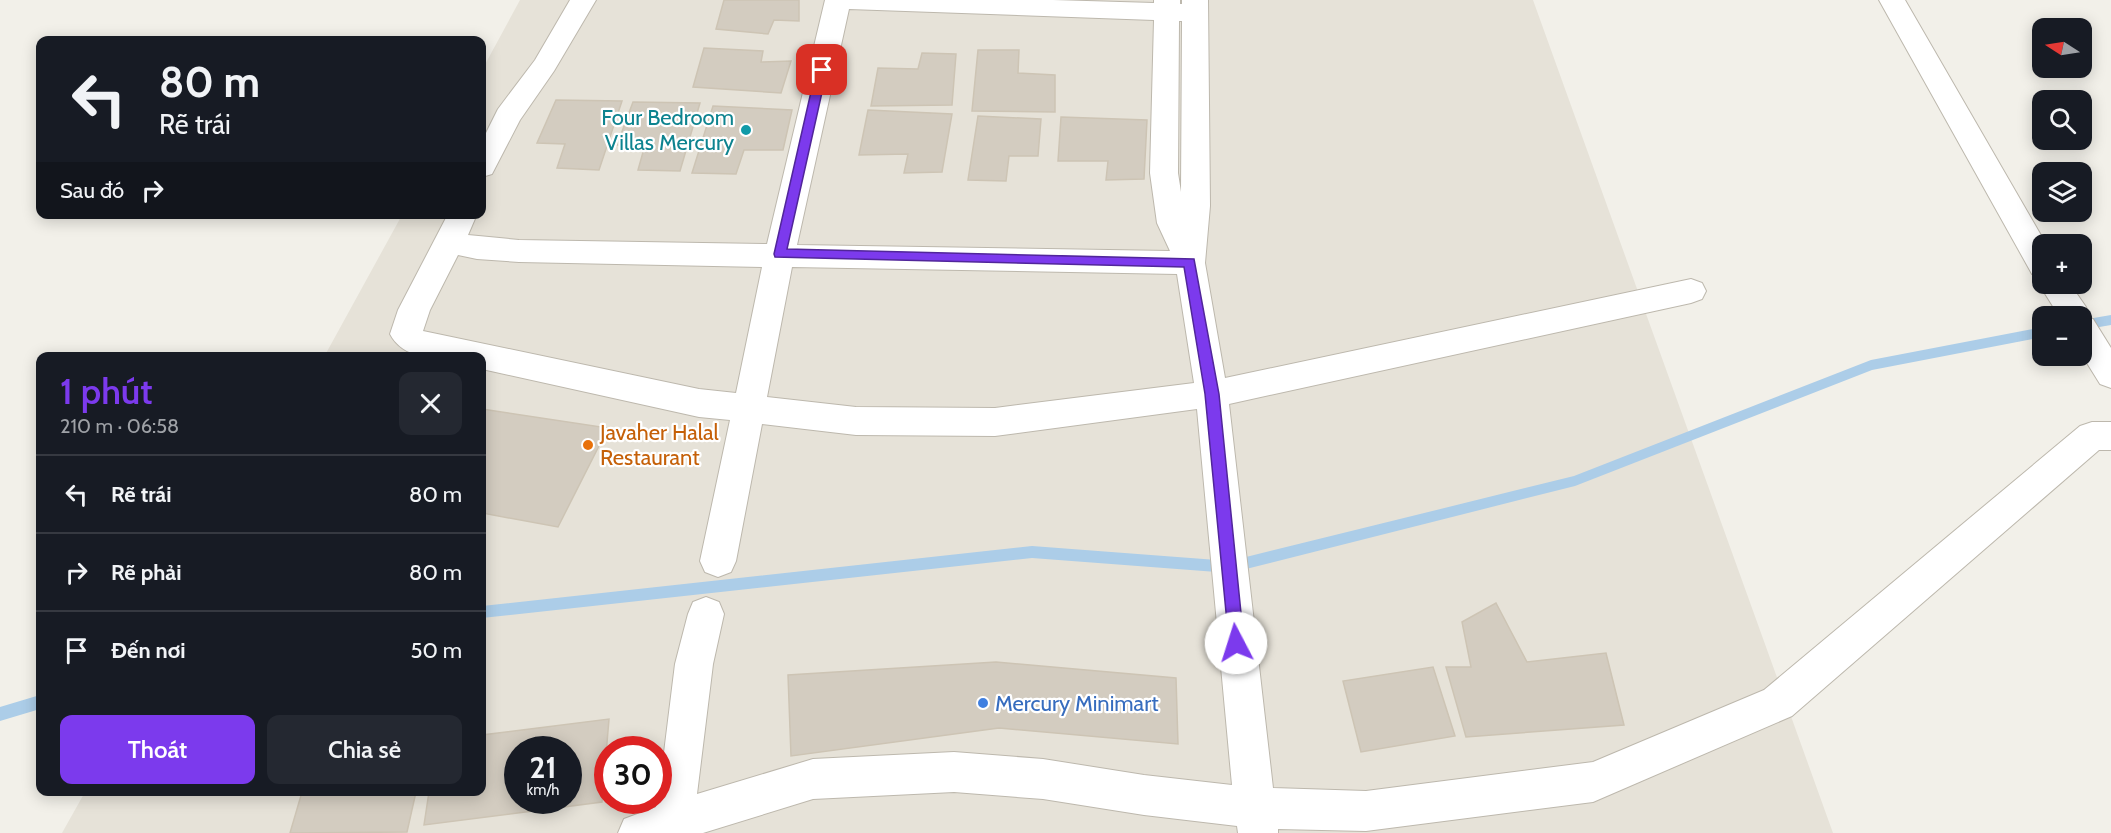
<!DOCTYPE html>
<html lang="vi">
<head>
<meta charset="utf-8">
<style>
	:root { --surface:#171b24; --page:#242831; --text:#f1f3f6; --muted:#9ea1a6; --line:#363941; --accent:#7c3aed }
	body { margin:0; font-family:Cabin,sans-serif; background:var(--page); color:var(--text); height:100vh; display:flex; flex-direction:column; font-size:22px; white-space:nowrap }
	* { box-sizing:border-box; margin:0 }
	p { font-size:20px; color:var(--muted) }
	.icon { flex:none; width:33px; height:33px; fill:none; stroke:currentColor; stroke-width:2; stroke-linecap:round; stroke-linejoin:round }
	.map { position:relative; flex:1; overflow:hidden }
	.panel { position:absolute; left:36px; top:352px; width:450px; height:444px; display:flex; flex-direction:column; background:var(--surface); border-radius:12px; box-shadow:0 3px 15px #0003 }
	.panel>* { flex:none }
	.hud { position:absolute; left:36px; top:36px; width:450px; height:183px; border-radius:12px; box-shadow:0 3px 15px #0003; background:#171b24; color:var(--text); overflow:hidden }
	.needle { width:39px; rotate:282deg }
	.controls { position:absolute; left:2032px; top:18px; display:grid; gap:12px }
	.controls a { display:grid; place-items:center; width:60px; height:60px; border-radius:12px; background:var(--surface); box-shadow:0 3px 15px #0003; font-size:30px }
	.speed { position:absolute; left:504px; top:736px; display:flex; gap:12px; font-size:30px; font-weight:700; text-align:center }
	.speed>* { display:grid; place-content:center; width:78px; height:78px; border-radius:50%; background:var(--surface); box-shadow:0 3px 15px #0003; line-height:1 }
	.speed small { font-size:15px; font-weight:400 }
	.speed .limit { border:9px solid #d22; background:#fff; color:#111 }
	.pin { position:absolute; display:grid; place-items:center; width:51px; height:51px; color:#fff; margin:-26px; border-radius:12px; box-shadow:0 3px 9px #0006 }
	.me { position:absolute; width:66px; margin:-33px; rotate:355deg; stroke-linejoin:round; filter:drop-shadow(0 0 4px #0008) }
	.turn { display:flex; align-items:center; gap:21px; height:126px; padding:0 24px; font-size:27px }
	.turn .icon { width:78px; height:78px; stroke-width:2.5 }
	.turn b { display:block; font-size:42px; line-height:51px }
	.then { display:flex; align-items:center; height:57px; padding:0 24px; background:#0003; gap:12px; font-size:22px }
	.round { display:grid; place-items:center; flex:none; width:63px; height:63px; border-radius:12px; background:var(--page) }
	.headline { display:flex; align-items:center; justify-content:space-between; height:102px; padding:0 24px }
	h1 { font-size:36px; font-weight:600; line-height:45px; color:var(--accent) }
	.action { display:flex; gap:12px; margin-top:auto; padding:12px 24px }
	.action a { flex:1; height:69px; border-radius:12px; background:var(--accent); color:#fff; font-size:24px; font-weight:600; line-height:69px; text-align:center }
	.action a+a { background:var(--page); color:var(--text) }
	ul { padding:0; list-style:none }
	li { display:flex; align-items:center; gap:18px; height:78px; padding:0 24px; border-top:2px solid var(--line) }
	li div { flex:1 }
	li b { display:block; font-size:22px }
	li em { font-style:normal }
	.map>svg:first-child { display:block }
	.residential { fill:#e6e2d8; fill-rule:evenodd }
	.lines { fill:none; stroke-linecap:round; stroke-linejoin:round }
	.stream { fill:#accde8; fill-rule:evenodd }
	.building { fill:#d3ccc0; stroke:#cdc4b4; stroke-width:1.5; fill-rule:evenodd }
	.minor-casing { stroke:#bdb8ad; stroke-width:2 }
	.minor { fill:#fff; fill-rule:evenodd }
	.route { fill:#7c3aed; stroke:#51269a; stroke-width:1.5 }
	.culture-dot { fill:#0f9aa8; stroke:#fff; stroke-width:2 }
	.food-dot { fill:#e8710a; stroke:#fff; stroke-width:2 }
	.shop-dot { fill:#3f7fe0; stroke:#fff; stroke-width:2 }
	.labels { text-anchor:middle; stroke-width:4.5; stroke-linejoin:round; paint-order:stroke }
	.culture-label { font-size:22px; fill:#0d838f; stroke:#fff; text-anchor:end }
	.food-label { font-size:22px; fill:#c56008; stroke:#fff; text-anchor:start }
	.shop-label { font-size:22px; fill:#366cbe; stroke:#fff; text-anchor:start }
</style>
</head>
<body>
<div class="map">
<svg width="2111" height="833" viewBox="0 0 2111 833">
	<rect width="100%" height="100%" fill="#f2f0e9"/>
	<!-- residential -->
	<path class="residential" d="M520,0H1533L1833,833H62L85,792H482V357H324L402,215L482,214V70ZM518,750H568V801H518ZM608,750H658V801H608Z"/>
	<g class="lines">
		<!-- stream -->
		<g class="stream">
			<path d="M2111,315V325L2082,330V320Z"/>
			<path d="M2043,327V337L1872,370L1575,486L1230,573L1032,558L482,618V606L1032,546L1230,561L1574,476L1871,360Z"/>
			<path d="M40,695V709L0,721V707Z"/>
		</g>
	</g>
	<!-- building -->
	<g class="building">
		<path d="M724,0H799V21L774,20L768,34L716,29Z"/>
		<path d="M704,48L763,51L761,62L791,61L781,93L693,87Z"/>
		<path d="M978,50H1019L1018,73L1055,75V112L972,111Z"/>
		<path d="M922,53L956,54L952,105L871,106L878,68L918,69Z"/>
		<path d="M556,100L622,101L599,170L557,168L565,144L537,143Z"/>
		<path d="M633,102L700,103L680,171L638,170L645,145H617Z"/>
		<path d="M713,106L792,110L783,150H744L736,174L692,173Z"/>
		<path d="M868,110L952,114L942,172L904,173L908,154L859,155Z"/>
		<path d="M978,116L1041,119L1038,156H1009L1006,181L968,180Z"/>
		<path d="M1061,117L1147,120L1144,179L1106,180L1108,161H1058Z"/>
		<path d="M482,409L608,428L558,527L482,513Z"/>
		<path d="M1496,603L1527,662L1606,653L1624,725L1466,737L1446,667H1471L1462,622Z"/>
		<path d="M996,662L1176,678L1178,744L999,728L791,756L788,675Z"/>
		<path d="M1433,667L1455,736L1361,752L1343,681Z"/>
		<path d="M609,719L602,802L424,825L429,792H482V735ZM518,750H568V801H518Z"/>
		<path d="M302,792H416L407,832L290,833Z"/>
	</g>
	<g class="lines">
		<defs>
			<g id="minor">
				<path d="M570,0H596L554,71L520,120L492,174L482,177V141L498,109L535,60Z"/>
				<path d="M825,0H1053L1154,3V0H1180V4H1182V0H1208L1210,206L1205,263L1225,378L1691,279L1702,283L1706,291L1702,299L1691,303L1229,404L1273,788L1366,791L1593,762L1764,690L2080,426L2092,422H2111V450H2099L1792,716L1593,802L1366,831L1278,829V833H1238L1237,826L1144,815L1043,799L954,792L813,799L703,833H618L624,819L656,807V801H658L675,664L688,614L693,602L706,597L719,602L724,614L713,664L697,794L813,759L954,752L1043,759L1144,775L1232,785L1197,409L995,436L856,435L762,424L736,561L731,572L718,577L705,572L700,561L730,420L699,417L482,369V357C451,357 407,366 390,334L398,310L448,214H477L468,235L519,240L767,244ZM849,9L1154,20L1150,173L1157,223L1170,251L797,245ZM1179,21H1182L1181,192L1178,173ZM458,255L477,259L519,262L762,267L736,393L699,389L423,331L430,310ZM792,267L1177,274L1194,383L995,408L856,407L767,397Z"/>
				<path d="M1879,0H1905L2046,244H2043V284H2070L2086,307L2090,318L2093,319L2111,348V388L2100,384L2082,355V316H2059L2039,284L2042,277L2032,274Z"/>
			</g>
		</defs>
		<!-- minor casing -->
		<use href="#minor" class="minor-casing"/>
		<!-- minor -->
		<use href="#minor" class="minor"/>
	</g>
	<!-- route -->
	<path class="route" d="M822,66L827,70L787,249L1194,259L1219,394L1244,643L1242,648L1236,650L1231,648L1229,643L1205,394L1184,267L775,257L774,254L816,70Z"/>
	<!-- markers -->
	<circle class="culture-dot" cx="746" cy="130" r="6"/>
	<circle class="food-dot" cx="588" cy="445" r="6"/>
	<circle class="shop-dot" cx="983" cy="703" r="6"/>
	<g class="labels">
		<!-- culture labels -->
		<g class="culture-label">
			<text x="734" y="125">Four Bedroom<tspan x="734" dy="25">Villas Mercury</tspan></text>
		</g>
		<!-- food labels -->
		<g class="food-label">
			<text x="600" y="440">Javaher Halal<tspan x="600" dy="25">Restaurant</tspan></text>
		</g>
		<!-- shop labels -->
		<g class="shop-label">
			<text x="995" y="711">Mercury Minimart</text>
		</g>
	</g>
</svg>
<div class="controls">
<a><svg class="needle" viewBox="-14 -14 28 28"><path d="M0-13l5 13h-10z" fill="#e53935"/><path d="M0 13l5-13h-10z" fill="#9ea1a6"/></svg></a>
<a><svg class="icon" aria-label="search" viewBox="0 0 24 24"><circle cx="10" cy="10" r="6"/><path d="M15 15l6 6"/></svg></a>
<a><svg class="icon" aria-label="layers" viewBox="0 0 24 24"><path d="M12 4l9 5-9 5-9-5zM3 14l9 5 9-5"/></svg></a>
<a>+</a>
<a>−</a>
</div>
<div class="speed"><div>21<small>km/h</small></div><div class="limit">30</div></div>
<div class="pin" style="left:822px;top:70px;background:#d93025"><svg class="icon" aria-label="arrive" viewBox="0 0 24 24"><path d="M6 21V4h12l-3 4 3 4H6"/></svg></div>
<svg class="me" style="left:1236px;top:643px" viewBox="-20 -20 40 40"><circle r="19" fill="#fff"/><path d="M0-13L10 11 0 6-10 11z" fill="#7c3aed"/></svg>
<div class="hud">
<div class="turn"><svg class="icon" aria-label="left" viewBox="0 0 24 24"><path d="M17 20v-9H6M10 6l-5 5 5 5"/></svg><div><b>80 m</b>Rẽ trái</div></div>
<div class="then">Sau đó<svg class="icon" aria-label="right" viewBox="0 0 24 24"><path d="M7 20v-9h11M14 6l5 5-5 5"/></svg></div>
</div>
<section class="panel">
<div class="headline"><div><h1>1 phút</h1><p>210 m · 06:58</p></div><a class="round"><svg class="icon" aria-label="close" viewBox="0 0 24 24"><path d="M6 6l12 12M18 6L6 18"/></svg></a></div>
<ul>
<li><svg class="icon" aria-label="left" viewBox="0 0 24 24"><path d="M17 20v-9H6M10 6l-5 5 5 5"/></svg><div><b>Rẽ trái</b></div><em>80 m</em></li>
<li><svg class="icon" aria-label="right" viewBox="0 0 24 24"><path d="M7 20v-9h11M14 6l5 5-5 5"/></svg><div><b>Rẽ phải</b></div><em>80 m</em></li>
<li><svg class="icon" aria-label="arrive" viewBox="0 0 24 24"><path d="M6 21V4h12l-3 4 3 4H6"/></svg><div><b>Đến nơi</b></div><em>50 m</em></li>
</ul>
<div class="action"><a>Thoát</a><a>Chia sẻ</a></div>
</section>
</div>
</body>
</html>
